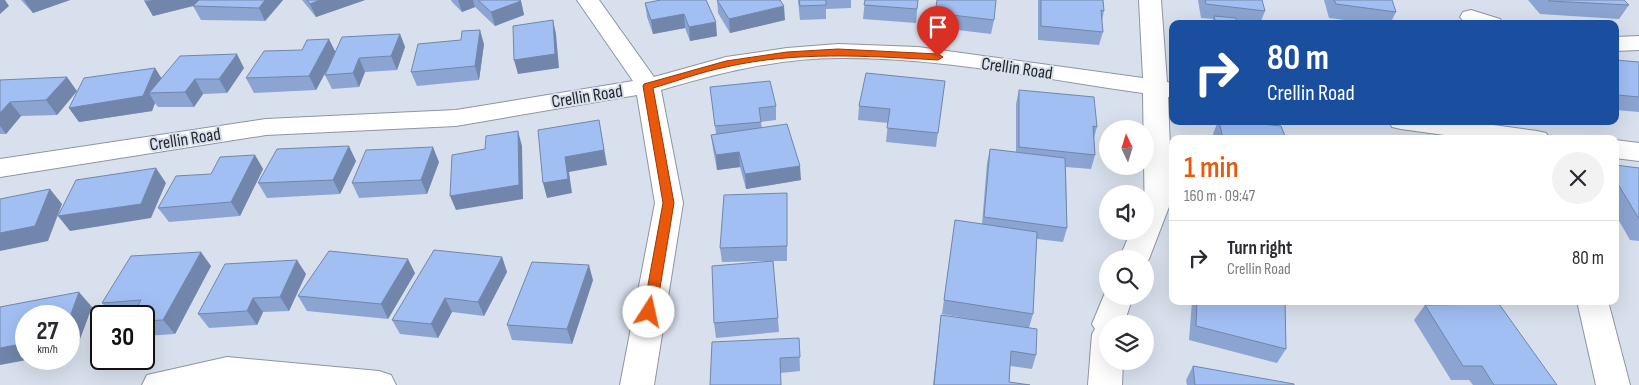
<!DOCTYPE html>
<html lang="en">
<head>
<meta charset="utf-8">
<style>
	:root { --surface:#fff; --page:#f2f2f3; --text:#2b2b33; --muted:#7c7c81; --line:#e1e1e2; --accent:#ea580c }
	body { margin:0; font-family:"Sofia Sans Condensed",sans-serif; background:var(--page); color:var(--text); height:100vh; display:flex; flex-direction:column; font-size:19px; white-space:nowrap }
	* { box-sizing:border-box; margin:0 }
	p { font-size:16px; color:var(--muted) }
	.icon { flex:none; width:28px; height:28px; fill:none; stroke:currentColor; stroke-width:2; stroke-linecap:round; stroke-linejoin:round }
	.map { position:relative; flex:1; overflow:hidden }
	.drawer { position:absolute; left:1169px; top:135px; width:450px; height:170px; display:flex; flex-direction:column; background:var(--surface); border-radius:10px; box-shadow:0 5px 20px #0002 }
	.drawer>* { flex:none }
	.hud { position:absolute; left:1169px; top:20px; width:450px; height:105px; border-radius:10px; box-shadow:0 5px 20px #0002; background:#1a4fa0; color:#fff; overflow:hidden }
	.needle { width:32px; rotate:356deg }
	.buttons { position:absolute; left:1099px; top:120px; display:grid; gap:10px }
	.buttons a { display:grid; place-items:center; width:55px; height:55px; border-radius:50%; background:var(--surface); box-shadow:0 5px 20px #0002; font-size:25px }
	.speed { position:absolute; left:15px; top:305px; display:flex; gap:10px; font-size:25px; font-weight:700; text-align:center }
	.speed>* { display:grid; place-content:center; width:65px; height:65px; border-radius:50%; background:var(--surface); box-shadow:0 5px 20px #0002; line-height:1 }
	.speed small { font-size:12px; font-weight:400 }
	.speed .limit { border:2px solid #111; border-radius:8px; background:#fff; color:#111 }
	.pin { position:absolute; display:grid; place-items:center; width:42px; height:42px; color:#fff; margin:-51px -21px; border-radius:50% 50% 50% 0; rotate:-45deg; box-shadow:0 0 5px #0007 }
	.pin .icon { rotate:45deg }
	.me { position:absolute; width:55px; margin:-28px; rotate:10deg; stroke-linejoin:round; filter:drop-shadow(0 0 4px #0008) }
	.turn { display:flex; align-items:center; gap:18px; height:105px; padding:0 15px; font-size:22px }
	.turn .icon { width:65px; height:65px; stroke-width:2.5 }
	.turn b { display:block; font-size:35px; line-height:42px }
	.round { display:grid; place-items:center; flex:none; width:52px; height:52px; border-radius:26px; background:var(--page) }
	.headline { display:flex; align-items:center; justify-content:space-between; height:85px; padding:0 15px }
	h1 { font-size:30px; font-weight:600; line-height:38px; color:var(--accent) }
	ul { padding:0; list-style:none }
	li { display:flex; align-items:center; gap:15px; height:75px; padding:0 15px; border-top:1px solid var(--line) }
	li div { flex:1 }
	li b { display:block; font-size:19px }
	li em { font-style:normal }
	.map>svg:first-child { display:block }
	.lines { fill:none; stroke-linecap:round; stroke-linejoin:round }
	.minor-casing { stroke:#8e95a2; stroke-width:2 }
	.minor { fill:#fff; fill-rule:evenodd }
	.wall { fill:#8ba4d1 }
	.shaded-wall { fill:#7186aa }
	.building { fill:#a2bff3; stroke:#7186aa }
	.route { fill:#ea580c; stroke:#983908 }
	.labels { text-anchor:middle; stroke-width:4; stroke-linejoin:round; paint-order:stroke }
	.street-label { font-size:18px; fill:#23262b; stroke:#d8e0ed }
</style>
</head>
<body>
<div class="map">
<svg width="1639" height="385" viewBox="0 0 1639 385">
	<rect width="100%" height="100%" fill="#d8e0ed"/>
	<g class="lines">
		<defs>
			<g id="minor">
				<path d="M577,0H599L654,77L726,57L787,48L838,44L918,47L1143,78L1139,0H1161L1167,82L1172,83V97H1168L1172,199L1149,259L1145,266V259H1119L1131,231H1145L1143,93C1043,79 941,57 839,58C778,58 719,73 661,90L683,203L654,385H620L655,203L637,95L456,126L266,135L0,177V159L266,119L456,110L633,81Z"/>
				<path d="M1471,10L1500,19L1503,24C1490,24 1468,28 1460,17L1463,12Z"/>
				<path d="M1639,36V50L1615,51V37Z"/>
				<path d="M1389,121H1465L1537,131L1546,133L1550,139H1473L1401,129L1392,127Z"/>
				<path d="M1615,140L1639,143V161L1615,158Z"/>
				<path d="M1107,288L1108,296H1133L1124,324H1108V361H1123L1122,385H1088L1092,334L1095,329L1092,324Z"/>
				<path d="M1577,301H1608L1630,385H1596Z"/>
				<path d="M227,357L379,371L391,375L396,385H142L147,375Z"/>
			</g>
		</defs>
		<!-- minor casing -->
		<use href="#minor" class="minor-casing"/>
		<!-- minor -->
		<use href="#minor" class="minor"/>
	</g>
	<!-- wall -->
	<g class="wall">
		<path d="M21,0H70L33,13Z"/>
		<path d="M283,0L265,21L201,20L193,6L153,16L145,2Z"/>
		<path d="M302,0H365L316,17Z"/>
		<path d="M451,0H519L521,1L524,15L495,26L475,7L462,12L452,2Z"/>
		<path d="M661,0L717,36L690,41L685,28L653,34L647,17L645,3Z"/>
		<path d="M717,0L785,20L730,33L718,13Z"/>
		<path d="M798,0H851V8L826,9V19L800,20Z"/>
		<path d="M865,0H918L916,23L863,19Z"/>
		<path d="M1038,0H1103L1104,11L1102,21L1103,32L1099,45L1038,40Z"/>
		<path d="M1198,0H1262L1265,11L1260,24H1250L1237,22V24H1211L1213,19L1201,18Z"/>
		<path d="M1324,0H1392L1396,12L1390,24H1376L1329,18Z"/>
		<path d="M1528,0H1624L1629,5L1619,19L1540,14Z"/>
		<path d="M935,13L994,20L991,34L933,27Z"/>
		<path d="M400,34L405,47L397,70L365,72L359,87L332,89L325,75L331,62L316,90L254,93L246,78L302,50L335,53Z"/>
		<path d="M484,44L479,80L417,86L411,72Z"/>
		<path d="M1615,60L1639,62V112L1615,110Z"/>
		<path d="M155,68L161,78L244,68L227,93L203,94L194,107H158L155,103L152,111L79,122L69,108Z"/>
		<path d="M0,80L77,91L57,115L21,116L6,134H0Z"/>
		<path d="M945,81L936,147L886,142L888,123L858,120L859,106Z"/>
		<path d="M710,87L776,106V120L761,122L762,128L801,180L746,189L740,167L717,170L713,149L711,135L716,134Z"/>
		<path d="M1019,90L1097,127L1094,138L1095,155L1091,169L1066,167L1067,228L1063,242L1037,239L1033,314L1029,328L1036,355L1032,369L1010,366L1009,382L1030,385H933L941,315L982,321L942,314L955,220L982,224L987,163L990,149L1016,152V104Z"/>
		<path d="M1218,121H1234L1285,136L1302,139H1214L1213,134Z"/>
		<path d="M255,155L263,169L240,216L169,222L158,208L211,174Z"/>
		<path d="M356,161L340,194L267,198L258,183Z"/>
		<path d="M439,162L427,194L359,198L352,183Z"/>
		<path d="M1615,165L1639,168V241L1630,240L1615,214Z"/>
		<path d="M787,208V261H773L779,332L716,338L714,323L766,261L722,262L720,248Z"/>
		<path d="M502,257L507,272L484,316L452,312L438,338L400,334L392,320Z"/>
		<path d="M211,266L175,334L144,336V316H113L102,303Z"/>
		<path d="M415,273L388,319L307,311L298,296Z"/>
		<path d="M306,274L289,311L263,312L257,325L209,328L198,314Z"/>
		<path d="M593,280L572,344L512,340L507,325Z"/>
		<path d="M1192,301H1285L1286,349L1277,363L1189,340Z"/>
		<path d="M1483,301H1527L1524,305Z"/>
		<path d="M1425,305L1557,385H1473L1469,380H1451L1414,320Z"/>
		<path d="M799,338L800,371L781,373L710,385Z"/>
		<path d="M1193,366L1294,385H1187L1186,380Z"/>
	</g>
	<!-- shaded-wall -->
	<g class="shaded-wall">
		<path d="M0,0H5L9,6L0,14Z"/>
		<path d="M24,0H70L33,13Z"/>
		<path d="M155,0H212L213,1L153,16L145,2Z"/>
		<path d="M265,0H283L265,21L259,8Z"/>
		<path d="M320,0H365L316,17L310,4Z"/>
		<path d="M458,0H473L475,7L462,12Z"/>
		<path d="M521,1L524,15L495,26L491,12Z"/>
		<path d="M784,6L785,20L730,33L729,19Z"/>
		<path d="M684,14L685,28L653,34L651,20Z"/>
		<path d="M553,20L556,34L559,68L518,74L514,60Z"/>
		<path d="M716,22L717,36L690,41L689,27Z"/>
		<path d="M480,30L484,44L479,80L475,66Z"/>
		<path d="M400,34L405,47L397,70L391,56Z"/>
		<path d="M329,39L336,53L316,90L309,76Z"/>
		<path d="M237,54L244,68L227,93L219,79Z"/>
		<path d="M359,58L365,72L359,87L353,73Z"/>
		<path d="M155,68L164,82L149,93L155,103L152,111L79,122L69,108Z"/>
		<path d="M67,77L77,91L57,115L46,100Z"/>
		<path d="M195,79L203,94L194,107L185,92Z"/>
		<path d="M10,102L21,116L6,134L0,126V113Z"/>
		<path d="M599,120L607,165L569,172L572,193L547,198L543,183L565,157Z"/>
		<path d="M518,131L522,146L523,199L456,210L450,196Z"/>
		<path d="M349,146L356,161L340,194L333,180Z"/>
		<path d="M433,147L439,162L427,194L421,180Z"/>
		<path d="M739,152L740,167L717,170L716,155Z"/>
		<path d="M255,155L263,169L240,216L231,202Z"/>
		<path d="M800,166L801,180L746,189L745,174Z"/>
		<path d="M156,168L166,183L151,218L70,231L58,216Z"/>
		<path d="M50,189L62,204L48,241L0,251V233Z"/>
		<path d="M201,252L211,266L175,334L163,320Z"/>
		<path d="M502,257L507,272L484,316L478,302Z"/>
		<path d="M408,259L415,273L388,319L381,304Z"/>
		<path d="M297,260L306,274L289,311L280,297Z"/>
		<path d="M589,265L593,280L572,344L567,329Z"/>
		<path d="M79,292L92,307L76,350L69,351V319Z"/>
		<path d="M253,298L263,312L257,325L247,311Z"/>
		<path d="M445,298L452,312L438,338L431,324Z"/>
		<path d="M26,343V359H32L0,365V348Z"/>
	</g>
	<!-- building -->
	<g class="building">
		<path d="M145,0H155L145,2Z"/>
		<path d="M199,0H265L259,8L193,6Z"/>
		<path d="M307,0H320L310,4Z"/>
		<path d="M478,0H519L521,1L491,12Z"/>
		<path d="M661,0H706L716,22L689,27L684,14L651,20L645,3Z"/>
		<path d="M717,0H780L784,6L729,19Z"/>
		<path d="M799,0H826V5L800,6Z"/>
		<path d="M865,0H918L917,9L864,5Z"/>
		<path d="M937,0H996L994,20L935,13Z"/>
		<path d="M1041,0H1103L1104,11L1101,10L1103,32L1041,26Z"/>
		<path d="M1205,0H1262L1265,11L1206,4Z"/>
		<path d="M1334,0H1392L1396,12L1336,4Z"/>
		<path d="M1548,0H1624L1629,5L1549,1Z"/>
		<path d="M1214,16L1236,18L1237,24H1216Z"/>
		<path d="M553,20L555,54L514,60L513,26Z"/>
		<path d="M480,30L475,66L411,72L418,44L461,40L462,31Z"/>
		<path d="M400,34L391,56L359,58L353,73L325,75L342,37Z"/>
		<path d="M329,39L309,76L246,78L264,51L302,50L307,40Z"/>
		<path d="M237,54L219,79H195L185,92L149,93L180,56Z"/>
		<path d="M1615,60L1639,62V97L1618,95L1615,91Z"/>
		<path d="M155,68L143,96L69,108L84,78Z"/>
		<path d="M866,73L945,81L938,133L887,128L890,109L859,106Z"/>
		<path d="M67,77L46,100L10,102L0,113V80Z"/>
		<path d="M770,81L776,106L759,108L761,122L715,126L710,87Z"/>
		<path d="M1019,90L1094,97L1097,127L1093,126L1095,155L1019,147Z"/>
		<path d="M599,120L604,150L565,157L568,179L543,183L538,130Z"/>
		<path d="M1219,121H1234L1281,126L1285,136L1302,139H1223Z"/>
		<path d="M787,124L800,166L745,174L739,152L716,155L711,135Z"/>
		<path d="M518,131L519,185L450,196L452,155L485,149L486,136Z"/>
		<path d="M349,146L333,180L258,183L277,149Z"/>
		<path d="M433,147L421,180L352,183L366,150Z"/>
		<path d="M990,149L1065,158L1067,228L984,217Z"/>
		<path d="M255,155L231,202L158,208L176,176L211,174L220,157Z"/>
		<path d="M1615,165L1639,168V219L1615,179Z"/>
		<path d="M156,168L141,204L58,216L76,180Z"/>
		<path d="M50,189L35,226L0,233V199Z"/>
		<path d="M787,193V246L720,248L724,195Z"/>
		<path d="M955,220L1037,232L1033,314L944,300Z"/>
		<path d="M434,250L502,257L478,302L445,298L431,324L392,320Z"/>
		<path d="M329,251L408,259L381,304L298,296Z"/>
		<path d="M201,252L163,320L144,321V316H132L141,300L102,303L131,256Z"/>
		<path d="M297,260L280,297L253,298L247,311L198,314L225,264Z"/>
		<path d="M773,261L778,318L714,323L712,266Z"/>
		<path d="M532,262L589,265L567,329L507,325Z"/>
		<path d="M79,292L69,319V316H26V343L0,348V307Z"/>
		<path d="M1197,301H1285L1286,349L1196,326Z"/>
		<path d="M1499,304L1557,385H1494L1482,366H1463L1425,305Z"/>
		<path d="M941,315L1037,329L1036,355L1011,351L1009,382L1030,385H934Z"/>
		<path d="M799,338L800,357L780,358L781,385H710L712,342Z"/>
		<path d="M1193,366L1294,384V385H1195Z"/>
	</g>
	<!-- route -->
	<path class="route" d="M838,49L938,54L943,57L938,60C867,56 796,51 726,67C701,72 677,81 653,88L674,203L656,312L649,317L645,316L643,312L663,203L643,86L644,84L726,61L787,52Z"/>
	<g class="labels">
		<!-- street labels -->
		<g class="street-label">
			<text transform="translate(1017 68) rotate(8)" y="6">Crellin Road</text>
			<text transform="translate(587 96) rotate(-9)" y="6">Crellin Road</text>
			<text transform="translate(185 139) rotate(-9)" y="6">Crellin Road</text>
		</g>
	</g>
</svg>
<div class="buttons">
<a><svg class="needle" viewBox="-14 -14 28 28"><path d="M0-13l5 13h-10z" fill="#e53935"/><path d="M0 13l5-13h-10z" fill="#7c7c81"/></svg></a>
<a><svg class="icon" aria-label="sound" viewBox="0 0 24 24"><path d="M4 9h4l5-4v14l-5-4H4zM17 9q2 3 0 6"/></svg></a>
<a><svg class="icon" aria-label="search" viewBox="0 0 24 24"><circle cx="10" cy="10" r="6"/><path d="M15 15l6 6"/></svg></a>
<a><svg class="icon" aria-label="layers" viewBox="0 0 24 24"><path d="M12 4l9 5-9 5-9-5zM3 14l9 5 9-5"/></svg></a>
</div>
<div class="speed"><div>27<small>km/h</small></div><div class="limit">30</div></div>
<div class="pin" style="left:938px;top:57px;background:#d93025"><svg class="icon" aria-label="arrive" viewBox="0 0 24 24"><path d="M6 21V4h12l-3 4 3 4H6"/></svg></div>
<svg class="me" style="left:649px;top:312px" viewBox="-20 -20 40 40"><circle r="19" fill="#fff"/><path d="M0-13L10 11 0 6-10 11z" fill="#ea580c"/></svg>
<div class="hud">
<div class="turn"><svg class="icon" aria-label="right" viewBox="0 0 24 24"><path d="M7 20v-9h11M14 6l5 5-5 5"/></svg><div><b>80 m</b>Crellin Road</div></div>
</div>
<section class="drawer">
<div class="headline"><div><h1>1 min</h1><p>160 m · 09:47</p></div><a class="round"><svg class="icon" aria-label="close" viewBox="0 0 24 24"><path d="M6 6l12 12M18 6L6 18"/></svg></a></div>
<ul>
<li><svg class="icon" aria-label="right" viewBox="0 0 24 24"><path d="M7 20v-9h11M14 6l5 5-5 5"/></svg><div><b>Turn right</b><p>Crellin Road</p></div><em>80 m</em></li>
</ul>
</section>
</div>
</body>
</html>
